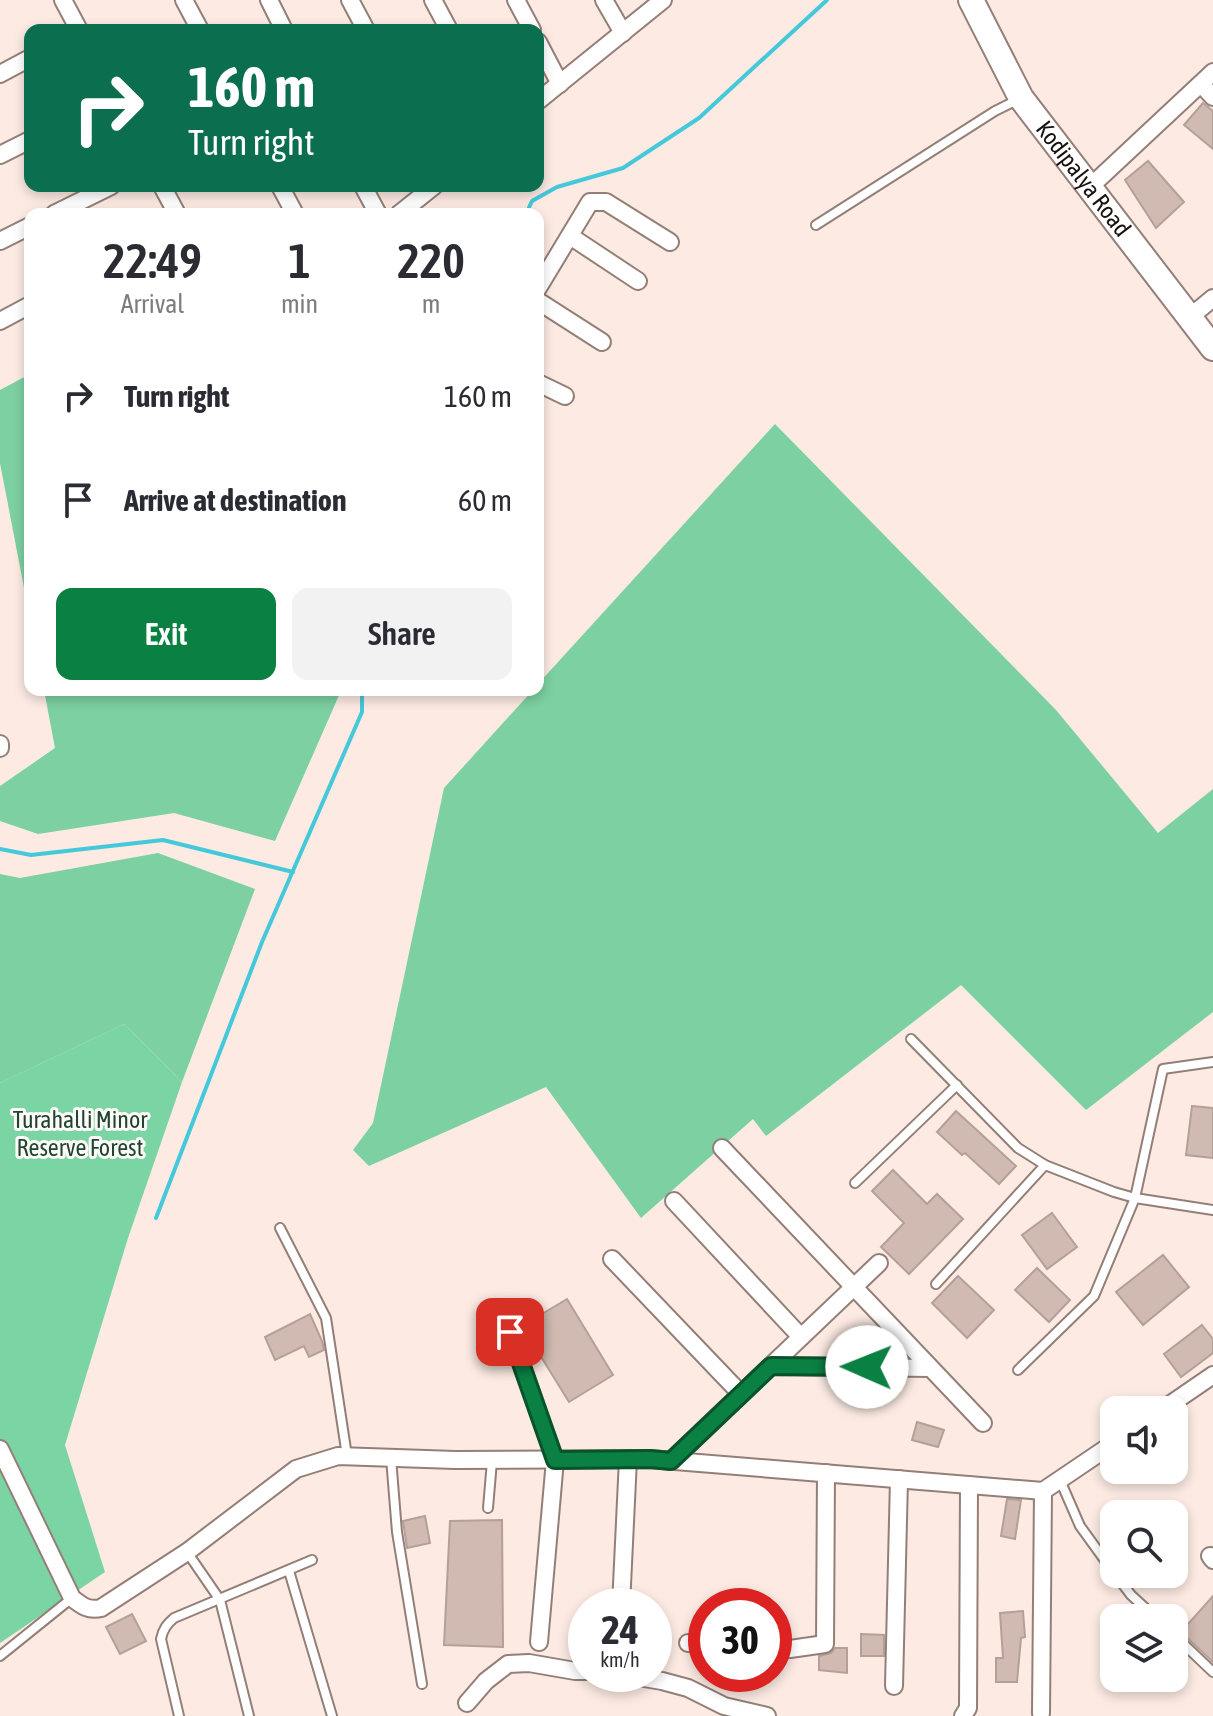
<!DOCTYPE html>
<html lang="en">
<head>
<meta charset="utf-8">
<style>
	:root { --surface:#fff; --page:#f2f2f3; --text:#2b2b33; --muted:#7c7c81; --accent:#0b8043 }
	body { margin:0; font-family:"Asap Condensed",sans-serif; background:var(--page); color:var(--text); height:100vh; display:flex; flex-direction:column; font-size:30px; white-space:nowrap }
	* { box-sizing:border-box; margin:0 }
	p { font-size:26px; color:var(--muted) }
	.icon { flex:none; width:44px; height:44px; fill:none; stroke:currentColor; stroke-width:2; stroke-linecap:round; stroke-linejoin:round }
	.map { position:relative; flex:1; overflow:hidden }
	.sheet { position:absolute; left:24px; top:208px; width:520px; height:488px; display:flex; flex-direction:column; background:var(--surface); border-radius:16px; box-shadow:0 4px 12px #0003 }
	.sheet>* { flex:none }
	.banner { position:absolute; left:24px; top:24px; width:520px; height:168px; border-radius:16px; box-shadow:0 4px 12px #0003; background:#0b6e4f; color:#fff; overflow:hidden }
	.tools { position:absolute; left:1100px; top:1396px; display:grid; gap:16px }
	.tools a { display:grid; place-items:center; width:88px; height:88px; border-radius:16px; background:var(--surface); box-shadow:0 4px 12px #0003; font-size:40px }
	.speed { position:absolute; left:568px; top:1588px; display:flex; gap:16px; font-size:40px; font-weight:700; text-align:center }
	.speed>* { display:grid; place-content:center; width:104px; height:104px; border-radius:50%; background:var(--surface); box-shadow:0 4px 12px #0003; line-height:1 }
	.speed small { font-size:20px; font-weight:400 }
	.speed .limit { border:12px solid #d22; background:#fff; color:#111 }
	.pin { position:absolute; display:grid; place-items:center; width:68px; height:68px; color:#fff; margin:-34px; border-radius:16px; box-shadow:0 4px 12px #0006 }
	.me { position:absolute; width:88px; margin:-44px; rotate:271deg; stroke-linejoin:round; filter:drop-shadow(0 0 6px #0008) }
	.turn { display:flex; align-items:center; gap:28px; height:168px; padding:0 32px; font-size:36px }
	.turn .icon { width:104px; height:104px; stroke-width:2.5 }
	.turn b { display:block; font-size:56px; line-height:68px }
	.eta { display:flex; justify-content:space-evenly; align-items:center; height:136px; text-align:center }
	.eta b { font-size:48px; font-weight:600; line-height:56px }
	.primary-button { display:flex; gap:16px; margin-top:auto; padding:16px 32px }
	.primary-button a { flex:1; height:92px; border-radius:16px; background:var(--accent); color:#fff; font-size:32px; font-weight:600; line-height:92px; text-align:center }
	.primary-button a+a { background:var(--page); color:var(--text) }
	ul { padding:0; list-style:none }
	li { display:flex; align-items:center; gap:24px; height:104px; padding:0 32px }
	li div { flex:1 }
	li b { display:block; font-size:30px }
	li em { font-style:normal }
	.map>svg:first-child { display:block }
	.green { fill:#7cd0a1 }
	.forest { fill:#7ad4a3 }
	.lines { fill:none; stroke-linecap:round; stroke-linejoin:round }
	.stream { stroke:#45c8d9; stroke-width:4 }
	.building { fill:#d0bab2; stroke:#b5a098; stroke-width:2 }
	.lane-casing { stroke:#937f77; stroke-width:12 }
	.street-casing { stroke:#937f77; stroke-width:20 }
	.secondary-casing { stroke:#937f77; stroke-width:28 }
	.lane { stroke:#fff; stroke-width:8 }
	.street { stroke:#fff; stroke-width:16 }
	.secondary { stroke:#fff; stroke-width:24 }
	.route-casing { stroke:#07532c; stroke-width:20 }
	.route { stroke:#0b8043; stroke-width:14 }
	.labels { text-anchor:middle; stroke-width:6; stroke-linejoin:round; paint-order:stroke }
	.street-label { font-size:24px; fill:#18110e; stroke:#fffaf8 }
	.park-label { font-size:24px; fill:#1f4631; stroke:#fffaf8 }
</style>
</head>
<body>
<div class="map">
<svg width="1213" height="1716" viewBox="0 0 1213 1716">
	<rect width="100%" height="100%" fill="#fceae3"/>
	<!-- green -->
	<g class="green">
		<path d="M30,374V619L0,463V390Z"/>
		<path d="M775,424L1056,710L1158,833L1213,789V1012L1086,1110L961,985L766,1136L753,1119L641,1218L546,1087L369,1166L353,1150L373,1123L444,788L533,690H538V684Z"/>
		<path d="M44,690H339L340,693L275,841L174,813L38,834L0,821V786L55,748Z"/>
		<path d="M158,853L255,889L182,1082L124,1024L0,1083V874L20,878Z"/>
	</g>
	<!-- forest -->
	<path class="forest" d="M124,1024L182,1082L128,1238L65,1445L105,1572L0,1643V1083Z"/>
	<g class="lines">
		<!-- stream -->
		<g class="stream">
			<path d="M526,214L532,201L557,187L623,168L699,118L827,0"/>
			<path d="M0,849L31,855L163,840L293,872"/>
			<path d="M156,1218L262,942L362,712V690"/>
		</g>
	</g>
	<!-- building -->
	<g class="building">
		<path d="M1203,103L1213,111V149L1184,125Z"/>
		<path d="M1148,161L1184,202L1156,228L1125,180Z"/>
		<path d="M1192,1106L1213,1108V1158L1186,1155Z"/>
		<path d="M956,1111L1016,1166L999,1184L965,1153L962,1155L937,1132Z"/>
		<path d="M893,1170L927,1204L937,1194L963,1219L909,1274L881,1247L904,1223L872,1191Z"/>
		<path d="M1052,1213L1077,1247L1047,1269L1022,1235Z"/>
		<path d="M1163,1255L1189,1287L1143,1325L1116,1292Z"/>
		<path d="M1037,1268L1070,1300L1049,1322L1015,1290Z"/>
		<path d="M958,1276L994,1310L967,1338L932,1303Z"/>
		<path d="M567,1299L613,1375L569,1402L522,1326Z"/>
		<path d="M310,1314L322,1341L324,1350L309,1357L304,1346L275,1360L265,1337Z"/>
		<path d="M1202,1325L1213,1339V1353L1181,1377L1164,1354Z"/>
		<path d="M917,1422L944,1430L938,1447L912,1440Z"/>
		<path d="M1007,1499L1021,1500L1015,1539L1001,1536Z"/>
		<path d="M425,1516L430,1543L407,1548L403,1521Z"/>
		<path d="M502,1520L503,1647L444,1645L450,1521Z"/>
		<path d="M1213,1596V1662L1181,1632Z"/>
		<path d="M1023,1611L1025,1637L1021,1638L1017,1682H996V1658H1003L1000,1613Z"/>
		<path d="M132,1614L146,1641L120,1654L106,1627Z"/>
		<path d="M861,1634L884,1635V1656H861Z"/>
		<path d="M835,1648H847V1673L819,1670V1656L831,1653Z"/>
	</g>
	<g class="lines">
		<defs>
			<g id="lane">
				<path d="M816,225L995,111L1019,99"/>
				<path d="M911,1039L1018,1148L1045,1165L1114,1192L1135,1198L1213,1210"/>
				<path d="M855,1183L957,1085"/>
				<path d="M280,1228L326,1318L347,1456"/>
				<path d="M936,1284L1045,1165"/>
				<path d="M500,1304L554,1458"/>
				<path d="M1018,1370L1094,1296L1135,1198L1163,1069L1213,1062"/>
				<path d="M391,1458L397,1532L422,1684"/>
				<path d="M1060,1480L1080,1526L1114,1573"/>
				<path d="M488,1508L492,1461"/>
				<path d="M187,1552L220,1600L249,1716"/>
				<path d="M289,1571L332,1716"/>
				<path d="M1115,1574L1131,1595L1156,1618"/>
				<path d="M1174,1635L1213,1672"/>
				<path d="M0,1656L72,1598"/>
				<path d="M179,1716L161,1639C163,1629 167,1624 174,1618L312,1560"/>
			</g>
			<g id="street">
				<path d="M63,0L79,30"/>
				<path d="M184,0L200,30"/>
				<path d="M269,0L284,30"/>
				<path d="M350,0L366,30"/>
				<path d="M433,0L449,30"/>
				<path d="M516,0L532,30"/>
				<path d="M604,0L623,33"/>
				<path d="M538,42L560,84"/>
				<path d="M0,74L30,58"/>
				<path d="M1201,84L1213,97"/>
				<path d="M538,101L663,0"/>
				<path d="M0,155L30,140"/>
				<path d="M162,186L177,214"/>
				<path d="M280,186L295,214"/>
				<path d="M363,186L378,214"/>
				<path d="M1090,187L1213,72"/>
				<path d="M54,214L111,186"/>
				<path d="M399,214L434,186"/>
				<path d="M570,236L638,281"/>
				<path d="M0,241L30,226"/>
				<path d="M538,288L590,202H606L670,242"/>
				<path d="M538,301L602,342"/>
				<path d="M1190,317L1213,298"/>
				<path d="M0,321L30,305"/>
				<path d="M538,383L565,396"/>
				<path d="M0,744V748"/>
				<path d="M722,1148L983,1423"/>
				<path d="M674,1201L801,1337"/>
				<path d="M612,1259L741,1394"/>
				<path d="M771,1366L930,1368"/>
				<path d="M1162,1410L1213,1375"/>
				<path d="M0,1449L72,1598C82,1606 89,1611 101,1608L187,1552L296,1469L338,1456L455,1460L650,1459L1043,1491L1114,1443"/>
				<path d="M671,1461L879,1263"/>
				<path d="M1210,1556L1213,1560"/>
				<path d="M621,1606L628,1459"/>
				<path d="M539,1642L555,1460"/>
				<path d="M688,1643L706,1644"/>
				<path d="M774,1648L790,1649L825,1644L826,1473"/>
				<path d="M620,1674L662,1681L688,1688L724,1706L767,1716"/>
				<path d="M894,1686L899,1479"/>
				<path d="M467,1703L486,1681L508,1664L529,1663L575,1671H586"/>
				<path d="M1041,1713L1043,1491"/>
				<path d="M963,1716L968,1708L969,1485"/>
			</g>
			<g id="secondary">
				<path id="s1" d="M971,0L1021,98L1213,348"/>
			</g>
		</defs>
		<!-- lane casing -->
		<use href="#lane" class="lane-casing"/>
		<!-- street casing -->
		<use href="#street" class="street-casing"/>
		<!-- secondary casing -->
		<use href="#secondary" class="secondary-casing"/>
		<!-- lane -->
		<use href="#lane" class="lane"/>
		<!-- street -->
		<use href="#street" class="street"/>
		<!-- secondary -->
		<use href="#secondary" class="secondary"/>
	</g>
	<g class="lines">
		<defs>
			<path id="route" d="M510,1332L555,1460L650,1459L671,1461L771,1366L867,1367"/>
		</defs>
		<!-- route casing -->
		<use href="#route" class="route-casing"/>
		<!-- route -->
		<use href="#route" class="route"/>
	</g>
	<g class="labels">
		<!-- street labels -->
		<g class="street-label">
			<text dy="8" stroke="none"><textPath href="#s1" startOffset="212">Kodipalya Road</textPath></text>
		</g>
		<!-- park labels -->
		<g class="park-label">
			<text x="80" y="1128">Turahalli Minor<tspan x="80" dy="28">Reserve Forest</tspan></text>
		</g>
	</g>
</svg>
<div class="tools">
<a><svg class="icon" aria-label="sound" viewBox="0 0 24 24"><path d="M4 9h4l5-4v14l-5-4H4zM17 9q2 3 0 6"/></svg></a>
<a><svg class="icon" aria-label="search" viewBox="0 0 24 24"><circle cx="10" cy="10" r="6"/><path d="M15 15l6 6"/></svg></a>
<a><svg class="icon" aria-label="layers" viewBox="0 0 24 24"><path d="M12 4l9 5-9 5-9-5zM3 14l9 5 9-5"/></svg></a>
</div>
<div class="speed"><div>24<small>km/h</small></div><div class="limit">30</div></div>
<div class="pin" style="left:510px;top:1332px;background:#d93025"><svg class="icon" aria-label="arrive" viewBox="0 0 24 24"><path d="M6 21V4h12l-3 4 3 4H6"/></svg></div>
<svg class="me" style="left:867px;top:1367px" viewBox="-20 -20 40 40"><circle r="19" fill="#fff"/><path d="M0-13L10 11 0 6-10 11z" fill="#0b8043"/></svg>
<div class="banner">
<div class="turn"><svg class="icon" aria-label="right" viewBox="0 0 24 24"><path d="M7 20v-9h11M14 6l5 5-5 5"/></svg><div><b>160 m</b>Turn right</div></div>
</div>
<section class="sheet">
<div class="eta">
<div><b>22:49</b><p>Arrival</p></div>
<div><b>1</b><p>min</p></div>
<div><b>220</b><p>m</p></div>
</div>
<ul>
<li><svg class="icon" aria-label="right" viewBox="0 0 24 24"><path d="M7 20v-9h11M14 6l5 5-5 5"/></svg><div><b>Turn right</b></div><em>160 m</em></li>
<li><svg class="icon" aria-label="arrive" viewBox="0 0 24 24"><path d="M6 21V4h12l-3 4 3 4H6"/></svg><div><b>Arrive at destination</b></div><em>60 m</em></li>
</ul>
<div class="primary-button"><a>Exit</a><a>Share</a></div>
</section>
</div>
</body>
</html>
